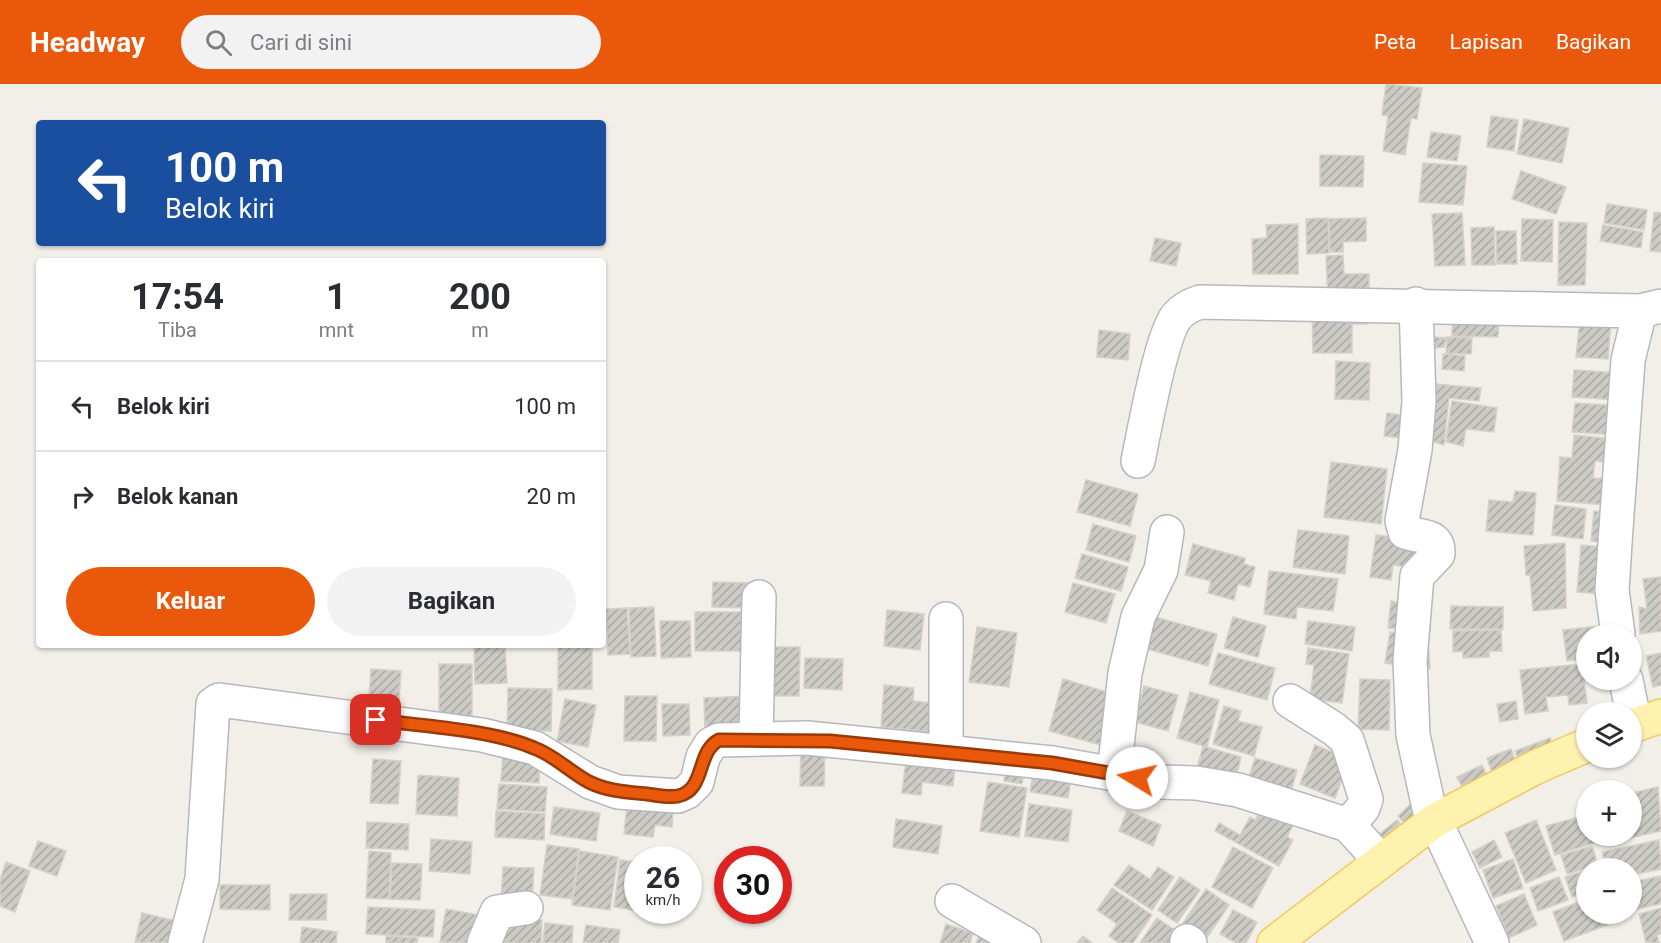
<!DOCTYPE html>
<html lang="id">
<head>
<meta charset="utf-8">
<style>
	:root { --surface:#fff; --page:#f2f2f3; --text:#2b2b33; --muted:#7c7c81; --line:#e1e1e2; --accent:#ea580c }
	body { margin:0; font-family:Roboto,sans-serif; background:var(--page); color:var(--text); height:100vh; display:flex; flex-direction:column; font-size:22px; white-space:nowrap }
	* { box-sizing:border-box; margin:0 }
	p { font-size:20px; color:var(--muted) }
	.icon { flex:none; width:33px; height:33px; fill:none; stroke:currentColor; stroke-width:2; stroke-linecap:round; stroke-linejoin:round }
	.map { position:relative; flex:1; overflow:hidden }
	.sheet { position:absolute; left:36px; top:174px; width:570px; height:390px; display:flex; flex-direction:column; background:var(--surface); border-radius:6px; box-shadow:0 2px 4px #0004 }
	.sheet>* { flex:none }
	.banner { position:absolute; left:36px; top:36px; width:570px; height:126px; border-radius:6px; box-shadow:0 2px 4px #0004; background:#1a4fa0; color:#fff; overflow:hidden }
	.tools { position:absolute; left:1576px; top:540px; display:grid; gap:12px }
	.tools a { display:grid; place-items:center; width:66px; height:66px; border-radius:50%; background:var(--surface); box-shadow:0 2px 4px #0004; font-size:30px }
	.speed { position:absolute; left:624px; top:762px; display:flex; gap:12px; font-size:30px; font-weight:700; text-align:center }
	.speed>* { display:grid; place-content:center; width:78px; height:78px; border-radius:50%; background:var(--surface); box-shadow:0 2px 4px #0004; line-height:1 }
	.speed small { font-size:15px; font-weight:400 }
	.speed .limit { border:9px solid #d22; background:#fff; color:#111 }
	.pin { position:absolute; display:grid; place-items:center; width:51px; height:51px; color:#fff; margin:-26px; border-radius:12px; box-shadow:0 3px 9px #0006 }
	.me { position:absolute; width:66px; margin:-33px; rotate:279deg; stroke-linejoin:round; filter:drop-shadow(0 0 4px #0008) }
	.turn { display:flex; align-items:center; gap:21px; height:126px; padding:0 30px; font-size:27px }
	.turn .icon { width:78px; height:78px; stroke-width:2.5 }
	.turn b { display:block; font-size:42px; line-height:51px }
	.eta { display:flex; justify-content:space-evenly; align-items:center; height:102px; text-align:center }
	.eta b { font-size:36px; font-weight:700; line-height:42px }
	.button { display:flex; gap:12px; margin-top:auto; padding:12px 30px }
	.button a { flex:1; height:69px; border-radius:36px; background:var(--accent); color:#fff; font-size:24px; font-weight:700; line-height:69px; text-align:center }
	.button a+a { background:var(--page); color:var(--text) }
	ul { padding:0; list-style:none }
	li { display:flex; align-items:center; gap:18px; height:90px; padding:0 30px; border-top:2px solid var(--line) }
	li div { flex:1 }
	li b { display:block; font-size:22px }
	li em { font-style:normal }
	header { display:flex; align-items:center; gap:36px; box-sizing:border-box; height:84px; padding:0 30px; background:var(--accent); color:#fff }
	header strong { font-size:28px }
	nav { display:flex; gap:33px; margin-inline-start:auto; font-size:21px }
	.search { width:420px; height:54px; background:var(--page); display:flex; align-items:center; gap:15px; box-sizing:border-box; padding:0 21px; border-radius:33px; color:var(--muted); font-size:22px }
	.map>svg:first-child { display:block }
	.building { fill:url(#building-hatch); stroke:#d6d1c6; stroke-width:1.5 }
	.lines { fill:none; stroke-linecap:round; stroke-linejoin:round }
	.minor-casing { stroke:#b5b8bc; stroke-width:36 }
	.major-casing { stroke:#f2c960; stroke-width:36 }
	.minor { stroke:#fff; stroke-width:33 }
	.major { stroke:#fff2af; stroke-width:33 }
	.route-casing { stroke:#983908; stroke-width:15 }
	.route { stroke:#ea580c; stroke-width:10 }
</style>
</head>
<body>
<header>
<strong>Headway</strong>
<div class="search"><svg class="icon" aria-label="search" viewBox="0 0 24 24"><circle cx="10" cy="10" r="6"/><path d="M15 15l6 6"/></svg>Cari di sini</div>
<nav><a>Peta</a><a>Lapisan</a><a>Bagikan</a></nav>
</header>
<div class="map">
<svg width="1661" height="859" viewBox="0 0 1661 859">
	<defs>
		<pattern id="building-hatch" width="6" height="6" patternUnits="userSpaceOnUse" patternTransform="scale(1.5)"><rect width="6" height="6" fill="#cccac5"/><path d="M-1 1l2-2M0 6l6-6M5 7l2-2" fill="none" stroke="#a9a8a4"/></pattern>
	</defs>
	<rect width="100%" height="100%" fill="#f1efe8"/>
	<!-- building -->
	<g class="building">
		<path d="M1386,0L1422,4L1417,35L1411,34L1405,71L1383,67L1388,32L1382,31Z"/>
		<path d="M1491,32L1518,36L1514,67L1487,63Z"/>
		<path d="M1524,35L1569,44L1562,79L1517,70Z"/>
		<path d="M1431,48L1461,52L1457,77L1427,73Z"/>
		<path d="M1320,71L1364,72L1363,103L1320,102Z"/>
		<path d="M1423,79L1467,82L1463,121L1419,118Z"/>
		<path d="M1521,87L1566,103L1556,130L1512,115Z"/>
		<path d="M1607,120L1647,126L1644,146L1604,139Z"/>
		<path d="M1654,128L1661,129V168L1650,167Z"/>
		<path d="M1462,129L1465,181L1435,182L1432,130Z"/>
		<path d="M1328,134L1329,169L1307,170L1306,135Z"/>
		<path d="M1366,134V157L1343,158V168H1330L1329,135Z"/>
		<path d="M1522,135L1553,136L1552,178L1521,177Z"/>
		<path d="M1559,138L1587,139L1585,201H1558Z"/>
		<path d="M1298,140V190H1253L1252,155L1267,154L1266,141Z"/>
		<path d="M1603,141L1643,148L1641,164L1600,157Z"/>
		<path d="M1494,143L1495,181H1472L1471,144Z"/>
		<path d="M1496,147H1516L1517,180H1497Z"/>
		<path d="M1155,154L1181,159L1176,182L1150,177Z"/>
		<path d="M1343,171L1344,190H1369V214L1328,215L1326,172Z"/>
		<path d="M1366,220L1367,240H1352V269H1313L1312,221Z"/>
		<path d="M1453,223L1499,224L1498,253L1452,252Z"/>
		<path d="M1580,234L1611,236L1608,275L1576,273Z"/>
		<path d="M1099,246L1130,250L1128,276L1097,273Z"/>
		<path d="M1434,253L1446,254L1444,263L1434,264Z"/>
		<path d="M1447,253L1472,254L1471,270L1446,269Z"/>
		<path d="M1443,270L1465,272L1464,287L1442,285Z"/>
		<path d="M1336,277L1370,279L1369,316L1335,315Z"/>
		<path d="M1574,286L1636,290L1635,317L1572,313Z"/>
		<path d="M1436,300L1481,304L1479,317L1449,314L1444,361L1431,357Z"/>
		<path d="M1452,317L1497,324L1494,348L1466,345L1463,362L1446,358Z"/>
		<path d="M1575,319L1623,322L1620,351L1572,348Z"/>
		<path d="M1387,329L1413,333L1410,355L1384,352Z"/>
		<path d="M1574,351L1622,356L1619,380L1595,377L1593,394L1621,396L1619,422L1557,417L1560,373L1572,374Z"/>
		<path d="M1331,378L1387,385L1381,440L1324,433Z"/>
		<path d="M1086,396L1138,410L1130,442L1077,428Z"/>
		<path d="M1515,407L1536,409L1533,451L1486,447L1489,416L1513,418Z"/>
		<path d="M1555,421L1586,425L1583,455L1552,451Z"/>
		<path d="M1594,427L1627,430L1624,460L1591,457Z"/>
		<path d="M1093,440L1136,452L1129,478L1086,466Z"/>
		<path d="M1298,446L1349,452L1345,490L1293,483Z"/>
		<path d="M1376,451L1430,458L1427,485L1393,481L1391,496L1370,493Z"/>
		<path d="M1565,459L1566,524L1533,527L1530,491H1526L1524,462Z"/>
		<path d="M1193,460L1245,474L1244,480L1255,483L1250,503L1238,500L1234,516L1208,509L1211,497L1185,491Z"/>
		<path d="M1581,461L1620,464L1601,510L1577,508Z"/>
		<path d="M1082,470L1128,483L1121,507L1075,494Z"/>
		<path d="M1269,487L1338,495L1333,527L1297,523L1296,535L1264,530Z"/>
		<path d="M1661,493V547L1640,550L1639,523L1647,525L1643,495Z"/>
		<path d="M713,498L752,499L751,524L712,523Z"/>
		<path d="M1073,499L1115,510L1106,539L1065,528Z"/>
		<path d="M1391,517L1430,527V547L1388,544Z"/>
		<path d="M1451,522L1503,523V545H1450Z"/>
		<path d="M654,523L656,572L631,573L629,524Z"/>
		<path d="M627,524L630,570L608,571L606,525Z"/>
		<path d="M887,526L924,530L920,566L884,562Z"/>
		<rect x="695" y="528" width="46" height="39"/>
		<path d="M1155,533L1217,550L1208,582L1147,565Z"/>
		<path d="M1233,533L1266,542L1258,573L1224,564Z"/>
		<path d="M660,537H690L691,573L661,574Z"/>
		<path d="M1308,537L1355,543L1352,567L1305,560Z"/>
		<path d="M1626,539L1628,550H1587V575L1567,577L1563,546Z"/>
		<path d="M977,543L1017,549L1009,603L969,598Z"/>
		<path d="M1501,546L1502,567H1489V573L1463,574V567L1453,568V547Z"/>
		<path d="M1390,548L1428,554L1430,585L1385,579Z"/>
		<path d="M474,561H505L507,599L475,600Z"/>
		<path d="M558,561H592V605L558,606Z"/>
		<path d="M767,563H800L799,612H767Z"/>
		<path d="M1308,564L1349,570L1342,619L1310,615L1314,581L1306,580Z"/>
		<path d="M1218,569L1275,584L1267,616L1209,600Z"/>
		<path d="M1661,569V601L1653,603L1646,572Z"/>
		<path d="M805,574L843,575L842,606L804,604Z"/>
		<rect x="439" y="580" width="33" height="54"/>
		<path d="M1582,580L1587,619L1569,621L1568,611L1546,613L1548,627L1525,630L1520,586Z"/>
		<path d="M371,585L401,587L399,617L369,615Z"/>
		<path d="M1063,595L1114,610L1101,661L1049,647Z"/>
		<path d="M1360,595L1390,596L1389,646L1358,645Z"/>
		<path d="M884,601L914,604L913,617L942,620L940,649L881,643Z"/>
		<path d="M1144,602L1178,611L1168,647L1135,638Z"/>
		<path d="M508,604L552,605L551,647L507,646Z"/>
		<path d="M1190,608L1219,616L1207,663L1177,654Z"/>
		<path d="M625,612H657L656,657H624Z"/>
		<path d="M750,612L751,647L705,648L704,614Z"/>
		<path d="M565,615L596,621L588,663L557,657Z"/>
		<path d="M1516,617L1518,635L1500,638L1497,620Z"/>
		<path d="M662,620H689L690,651L663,652Z"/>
		<path d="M1224,622L1241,627L1238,637L1262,643L1254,672L1213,660Z"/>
		<path d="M1550,654L1559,681L1524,694L1515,667Z"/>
		<path d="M1315,661L1350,675L1335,714L1300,700Z"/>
		<path d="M1203,662L1241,673L1236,694L1197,684Z"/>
		<path d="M801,664L825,665L824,702H800Z"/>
		<path d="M1511,665L1521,693L1497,703L1487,674Z"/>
		<path d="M907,667L956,673L953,702L922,698L921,711L902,709Z"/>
		<path d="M503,669L540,671L539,699L501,697Z"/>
		<path d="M1255,674L1297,686L1291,708L1248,696Z"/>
		<path d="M373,675L401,677L398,720L370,719Z"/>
		<path d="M1035,678L1073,683L1068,714L1030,708Z"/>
		<path d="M1025,680L1022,700L1004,697L1005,688Z"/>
		<path d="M1482,681L1493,706L1469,717L1457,693Z"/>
		<path d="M418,691L459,694L457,732L416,730Z"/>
		<path d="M988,698L1027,704L1019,753L980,747Z"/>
		<path d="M499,700L547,703L545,728L497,725Z"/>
		<path d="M1658,703L1661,747L1616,757L1615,752H1632V709Z"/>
		<path d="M628,711L674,714L672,743L655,741L653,753L624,750Z"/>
		<path d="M1418,713L1413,749L1398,732Z"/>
		<path d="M1029,720L1072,726L1068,758L1025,752Z"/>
		<path d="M1263,722L1294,739L1287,753L1293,756L1279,782L1215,747L1219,739L1240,751L1250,733L1255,736Z"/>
		<path d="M554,723L600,729L596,757L550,750Z"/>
		<path d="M496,727L545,730L544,756L495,753Z"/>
		<path d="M1127,727L1161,741L1153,762L1119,747Z"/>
		<path d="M1586,731L1587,752H1592L1594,759L1555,771L1546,742Z"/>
		<path d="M896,735L942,742L938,770L893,763Z"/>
		<path d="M1397,736L1416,758L1395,777L1377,752Z"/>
		<path d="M1536,736L1556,786L1526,799L1505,749Z"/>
		<path d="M367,738L409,740L408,766L366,764Z"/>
		<path d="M431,755L472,758L470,790L429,787Z"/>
		<path d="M1494,756L1502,773L1480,784L1472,768Z"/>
		<path d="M1659,756L1661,785L1632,791V784H1606L1602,768Z"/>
		<path d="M38,757L66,767L57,792L29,782Z"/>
		<path d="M547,761L579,765L572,815L540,811Z"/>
		<path d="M1592,762L1598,781L1567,790L1561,771Z"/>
		<path d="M1233,763L1273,784L1252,824L1212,803Z"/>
		<path d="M369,767L391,769L389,815L366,814Z"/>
		<path d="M580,767L618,773L610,826L572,821Z"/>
		<path d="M1513,775L1523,804L1493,814L1483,786Z"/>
		<path d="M620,776L638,778V826L645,828L614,823Z"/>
		<path d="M6,778L30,787L15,828L0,822V796Z"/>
		<path d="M392,779L422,780L420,816L390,815Z"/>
		<path d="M1129,781L1150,795L1158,783L1174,793L1152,826L1114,801Z"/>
		<path d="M503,783L534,784L532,817L501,815Z"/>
		<path d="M1587,786V808L1572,813L1565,793Z"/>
		<path d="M1661,792V820L1637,825L1632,798Z"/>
		<path d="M1180,793L1200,806L1177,839L1158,826Z"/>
		<path d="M1559,793L1568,816L1538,827L1530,804Z"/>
		<path d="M220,801H270V826L220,825Z"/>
		<path d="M1112,804L1152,831L1133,859H1119L1109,852L1117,840L1097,826Z"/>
		<path d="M1206,805L1229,821L1204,858L1181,842Z"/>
		<path d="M290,810H327L326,836H289Z"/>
		<path d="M1524,810L1537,841L1509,854L1496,822Z"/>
		<path d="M1587,815V830H1603L1607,841L1564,857L1553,828Z"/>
		<path d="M368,823L435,826L433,853L366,850Z"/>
		<path d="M1661,824V850L1657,851L1659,859H1646L1639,830Z"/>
		<path d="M446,825L479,831L474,859L440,858Z"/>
		<path d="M1233,826L1257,838L1246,859H1236L1220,850Z"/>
		<path d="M142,829L181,838L175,859L135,858Z"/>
		<path d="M1157,834L1182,851L1177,859H1140Z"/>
		<path d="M517,835L542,836L541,859H502L501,848Z"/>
		<path d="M545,839L573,842L572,859H543Z"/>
		<path d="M946,840L973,849L970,859H940Z"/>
		<path d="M586,841L620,846L618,859H583Z"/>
		<path d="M302,843L337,848L336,859H300Z"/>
		<path d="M983,844L1017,859H976Z"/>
		<path d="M386,852L418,854L417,859H386Z"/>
		<path d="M1083,852L1092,859H1077Z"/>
	</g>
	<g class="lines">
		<defs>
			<g id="minor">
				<path d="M1416,220L1419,317L1415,366L1402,437L1405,448C1421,454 1439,449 1438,470L1417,492L1410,576L1413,651L1429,724L1492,859"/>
				<path d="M1138,377C1144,348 1161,251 1177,232C1183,225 1191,221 1200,218L1640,227"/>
				<path d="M946,535V668"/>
				<path d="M1618,550L1612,506L1615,459L1628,276L1640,227L1661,222"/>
				<path d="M1626,596L1635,641"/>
				<path d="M1290,617L1334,645L1347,656L1366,715L1363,724L1348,741"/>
				<path d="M756,655L759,513"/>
				<path d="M1114,690L1125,589L1138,533L1161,486L1167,448"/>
				<path d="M952,817L1024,859"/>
				<path d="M1187,857L1190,859"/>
				<path d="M185,859L202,795L213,620L219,616L482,651L535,664L590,698L618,708L678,712L687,708L697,698L703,673L711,660L719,656L807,654L946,668L1052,679L1160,698L1196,699L1238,706L1348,741L1380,776"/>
				<path d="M484,859L497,828L526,824"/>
			</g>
			<g id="major">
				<path d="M1632,642L1661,632"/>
				<path d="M1274,859L1434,737L1536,683L1587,661"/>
			</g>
		</defs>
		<!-- minor casing -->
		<use href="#minor" class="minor-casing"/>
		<!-- major casing -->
		<use href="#major" class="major-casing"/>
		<!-- minor -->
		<use href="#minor" class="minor"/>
		<!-- major -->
		<use href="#major" class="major"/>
	</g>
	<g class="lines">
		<defs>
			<path id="route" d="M376,636C423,642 492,646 534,664C554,671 570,688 589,698C607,707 627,708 647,710C656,711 669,714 678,712C706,706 696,668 719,656L830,657L1052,679L1137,694"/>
		</defs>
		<!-- route casing -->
		<use href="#route" class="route-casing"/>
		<!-- route -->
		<use href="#route" class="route"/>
	</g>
</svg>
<div class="tools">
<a><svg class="icon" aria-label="sound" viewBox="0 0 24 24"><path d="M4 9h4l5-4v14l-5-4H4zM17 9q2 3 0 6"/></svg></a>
<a><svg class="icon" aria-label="layers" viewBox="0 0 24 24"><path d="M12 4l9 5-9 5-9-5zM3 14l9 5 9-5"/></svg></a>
<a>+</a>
<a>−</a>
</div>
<div class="speed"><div>26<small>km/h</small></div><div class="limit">30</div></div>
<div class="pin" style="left:376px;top:636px;background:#d93025"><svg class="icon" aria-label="arrive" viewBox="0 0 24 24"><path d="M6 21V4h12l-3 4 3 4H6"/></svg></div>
<svg class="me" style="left:1137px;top:694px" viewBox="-20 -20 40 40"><circle r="19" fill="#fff"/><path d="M0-13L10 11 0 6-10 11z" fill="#ea580c"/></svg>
<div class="banner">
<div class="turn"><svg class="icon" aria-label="left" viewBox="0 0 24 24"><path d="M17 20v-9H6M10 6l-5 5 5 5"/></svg><div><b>100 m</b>Belok kiri</div></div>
</div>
<section class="sheet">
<div class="eta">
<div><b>17:54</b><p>Tiba</p></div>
<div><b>1</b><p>mnt</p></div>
<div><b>200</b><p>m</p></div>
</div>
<ul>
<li><svg class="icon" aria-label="left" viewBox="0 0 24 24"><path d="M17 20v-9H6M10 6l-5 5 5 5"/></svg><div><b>Belok kiri</b></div><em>100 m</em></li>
<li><svg class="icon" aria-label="right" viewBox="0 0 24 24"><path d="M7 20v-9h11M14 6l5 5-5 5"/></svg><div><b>Belok kanan</b></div><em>20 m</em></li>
</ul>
<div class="button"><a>Keluar</a><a>Bagikan</a></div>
</section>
</div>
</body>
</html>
